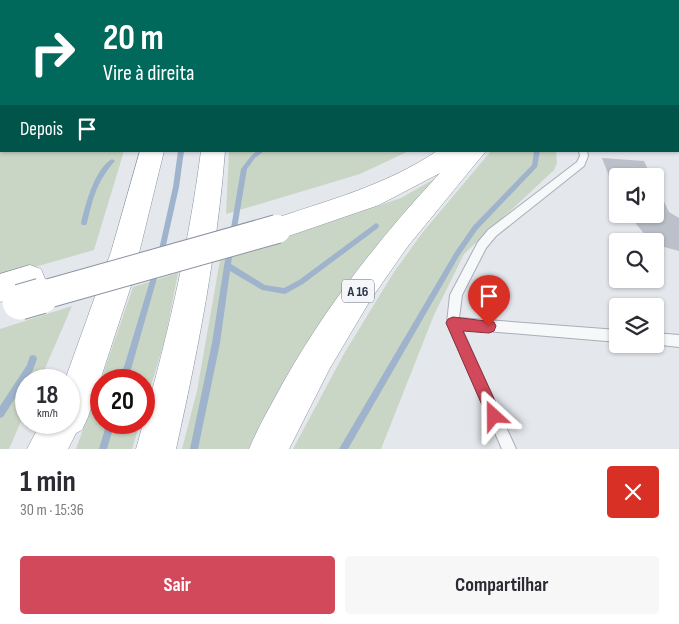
<!DOCTYPE html>
<html lang="pt">
<head>
<meta charset="utf-8">
<style>
	:root { --surface:#fff; --page:#f7f7f7; --text:#2b2b33; --muted:#7c7c81; --accent:#d1495b }
	body { margin:0; font-family:"Sofia Sans Condensed",sans-serif; background:var(--page); color:var(--text); height:100vh; display:flex; flex-direction:column; font-size:19px; white-space:nowrap }
	* { box-sizing:border-box; margin:0 }
	p { font-size:16px; color:var(--muted) }
	.icon { flex:none; width:28px; height:28px; fill:none; stroke:currentColor; stroke-width:2; stroke-linecap:round; stroke-linejoin:round }
	.map { position:relative; height:449px; overflow:hidden }
	.side { display:flex; flex-direction:column; background:var(--surface); flex:1 }
	.side>* { flex:none }
	.top-card { position:absolute; left:0px; top:0px; width:680px; height:152px; box-shadow:0 1px 4px #0004; background:#00695c; color:#fff; overflow:hidden }
	.controls { position:absolute; left:609px; top:168px; display:grid; gap:10px }
	.controls a { display:grid; place-items:center; width:55px; height:55px; border-radius:5px; background:var(--surface); box-shadow:0 1px 4px #0004; font-size:25px }
	.speed { position:absolute; left:15px; top:369px; display:flex; gap:10px; font-size:25px; font-weight:700; text-align:center }
	.speed>* { display:grid; place-content:center; width:65px; height:65px; border-radius:50%; background:var(--surface); box-shadow:0 1px 4px #0004; line-height:1 }
	.speed small { font-size:12px; font-weight:400 }
	.speed .limit { border:8px solid #d22; background:#fff; color:#111 }
	.pin { position:absolute; display:grid; place-items:center; width:42px; height:42px; color:#fff; margin:-51px -21px; border-radius:50% 50% 50% 0; rotate:-45deg; box-shadow:0 0 5px #0007 }
	.pin .icon { rotate:45deg }
	.me { position:absolute; width:55px; margin:-28px; rotate:336deg; stroke-linejoin:round; filter:drop-shadow(0 0 4px #0008) }
	.turn { display:flex; align-items:center; gap:18px; height:105px; padding:0 20px; font-size:22px }
	.turn .icon { width:65px; height:65px; stroke-width:2.5 }
	.turn b { display:block; font-size:35px; line-height:42px }
	.then { display:flex; align-items:center; height:48px; padding:0 20px; background:#0003; gap:10px; font-size:19px }
	.round { display:grid; place-items:center; flex:none; width:52px; height:52px; border-radius:5px; background:var(--page) }
	.overview { display:flex; align-items:center; justify-content:space-between; height:85px; padding:0 20px }
	h1 { font-size:30px; font-weight:700; line-height:38px }
	.action { display:flex; gap:10px; margin-top:auto; padding:10px 20px }
	.action a { flex:1; height:58px; border-radius:5px; background:var(--accent); color:#fff; font-size:20px; font-weight:700; line-height:58px; text-align:center }
	.action a+a { background:var(--page); color:var(--text) }
	.map>svg:first-child { display:block }
	.green { fill:#c9d6c5 }
	.lines { fill:none; stroke-linecap:round; stroke-linejoin:round }
	.stream { fill:#9fb4cc; fill-rule:evenodd }
	.building { fill:#bbc0ca }
	.service-casing { stroke:#a9aeb7; stroke-width:2 }
	.motorway-casing { stroke:#8b94a3; stroke-width:1 }
	.service { fill:#f7f8fa; fill-rule:evenodd }
	.motorway { fill:#fff; fill-rule:evenodd }
	.motorway-bridge-far1-casing { stroke:#8b94a3; stroke-width:30; stroke-linecap:butt }
	.motorway-bridge-casing { stroke:#8b94a3; stroke-width:37; stroke-linecap:butt }
	.motorway-bridge-far1 { stroke:#fff; stroke-width:28 }
	.motorway-bridge { stroke:#fff; stroke-width:35 }
	.route { fill:#d1495b; stroke:#882f3b }
	.labels { text-anchor:middle; stroke-width:4; stroke-linejoin:round; paint-order:stroke }
	.shield { fill:#f4f6f9; stroke:#676e7b; stroke-width:1 }
	.shield-label { font-size:14px; font-weight:bold; fill:#2b3445 }
</style>
</head>
<body>
<div class="map">
<svg width="679" height="449" viewBox="0 0 679 449">
	<rect width="100%" height="100%" fill="#e4e7ec"/>
	<!-- green -->
	<g class="green">
		<path d="M219,0H408L409,1H220Z"/>
		<path d="M0,10L1,151H124L94,250L0,277Z"/>
		<path d="M229,151H409L360,174L226,214Z"/>
		<path d="M491,151H556L557,163L554,170L464,254L434,315L381,449H293L345,352L394,272L423,232Z"/>
		<path d="M436,178L253,449H182L197,391L220,260L401,198Z"/>
		<path d="M178,273L165,339L144,409V380H101L133,287Z"/>
		<path d="M72,306L40,380H26V410L9,449H0V329Z"/>
		<path d="M101,381V422L140,423L132,449H76Z"/>
	</g>
	<g class="lines">
		<!-- stream -->
		<g class="stream">
			<path d="M177,0H181L182,1H178Z"/>
			<path d="M292,0H296L295,1H291Z"/>
			<rect x="313" y="0" width="4" height="1"/>
			<path d="M178,151H184L179,187L164,254L163,256L161,257L159,256L158,254L173,187Z"/>
			<path d="M257,151H264L255,158L247,169L236,234L235,236H231L230,234L241,169L251,156Z"/>
			<path d="M534,151H540L537,167L477,230L459,256L348,449H339L455,252L473,226L532,165Z"/>
			<path d="M112,159L115,161C111,165 108,169 105,174C95,188 91,206 87,223L86,225H82L81,223C86,203 94,170 112,159Z"/>
			<path d="M376,223L378,224L379,226L378,228L303,284L285,294L262,290L230,271L220,343L198,449H190L212,343L224,266V265L228,249L230,248L232,249L233,251L231,264L265,285L284,288L299,280Z"/>
			<path d="M156,268L158,269L159,271L128,380H120L153,271L154,269Z"/>
			<path d="M33,355L36,356L37,359L33,370L3,417L0,418V406L27,365L30,356Z"/>
			<path d="M107,422H115L107,449H99Z"/>
		</g>
	</g>
	<!-- building -->
	<g class="building">
		<path d="M602,158L644,161L651,176H609Z"/>
		<path d="M655,183L669,212L679,218V251L664,247L652,241L646,236L628,214H655Z"/>
	</g>
	<g class="lines">
		<defs>
			<g id="service">
				<path d="M507,0H513L514,1H508Z"/>
				<path d="M579,151H587L588,156L584,166L496,236L486,248L462,295L459,318L618,330V342L462,329L516,449H502L447,323L450,295L478,242L488,230L577,162L580,156Z"/>
				<path d="M655,333L679,335V347L652,344H655Z"/>
			</g>
			<g id="motorway">
				<rect x="151" y="0" width="16" height="1"/>
				<rect x="204" y="0" width="16" height="1"/>
				<path d="M410,0H426L427,1H411Z"/>
				<path d="M431,0H448L449,1H432Z"/>
				<path d="M140,151H164L131,286L88,417L82,430L76,433L68,449H27L41,422H69V380H65L111,252Z"/>
				<path d="M201,151H225C217,252 198,350 176,449H136C164,351 188,252 201,151Z"/>
				<path d="M437,151H486L408,246L371,299L330,368L289,449H249C259,425 272,403 284,381C329,302 379,239 440,173L379,205L277,240L267,237L263,229L267,221C326,201 385,186 437,151Z"/>
				<path d="M30,265L41,269L45,279L41,289L0,302V274Z"/>
			</g>
		</defs>
		<!-- service casing -->
		<use href="#service" class="service-casing"/>
		<!-- motorway casing -->
		<use href="#motorway" class="motorway-casing"/>
		<!-- service -->
		<use href="#service" class="service"/>
		<!-- motorway -->
		<use href="#motorway" class="motorway"/>
		<defs>
			<path id="motorway-bridge-far1" d="M36,297L277,229"/>
			<path id="motorway-bridge" d="M20,302L41,296"/>
		</defs>
		<!-- motorway-bridge-far1 casing -->
		<use href="#motorway-bridge-far1" class="motorway-bridge-far1-casing"/>
		<!-- motorway-bridge casing -->
		<use href="#motorway-bridge" class="motorway-bridge-casing"/>
		<!-- motorway-bridge-far1 -->
		<use href="#motorway-bridge-far1" class="motorway-bridge-far1"/>
		<!-- motorway-bridge -->
		<use href="#motorway-bridge" class="motorway-bridge"/>
	</g>
	<!-- route -->
	<path class="route" d="M453,317L494,322L496,326L494,331L489,333L463,331L502,416L500,421L494,423L489,421L446,323L448,319Z"/>
	<g class="labels">
		<!-- shield labels -->
		<rect class="shield" x="342" y="279.5" width="32" height="23" rx="4"/>
		<g class="shield-label">
			<text x="358" y="296">A 16</text>
		</g>
	</g>
</svg>
<div class="controls">
<a><svg class="icon" aria-label="sound" viewBox="0 0 24 24"><path d="M4 9h4l5-4v14l-5-4H4zM17 9q2 3 0 6"/></svg></a>
<a><svg class="icon" aria-label="search" viewBox="0 0 24 24"><circle cx="10" cy="10" r="6"/><path d="M15 15l6 6"/></svg></a>
<a><svg class="icon" aria-label="layers" viewBox="0 0 24 24"><path d="M12 4l9 5-9 5-9-5zM3 14l9 5 9-5"/></svg></a>
</div>
<div class="speed"><div>18<small>km/h</small></div><div class="limit">20</div></div>
<div class="pin" style="left:489px;top:326px;background:#d93025"><svg class="icon" aria-label="arrive" viewBox="0 0 24 24"><path d="M6 21V4h12l-3 4 3 4H6"/></svg></div>
<svg class="me" style="left:494px;top:416px" viewBox="-20 -20 40 40"><path d="M0-17L14 15 0 8-14 15z" fill="#d1495b" stroke="#fff" stroke-width="4"/></svg>
<div class="top-card">
<div class="turn"><svg class="icon" aria-label="right" viewBox="0 0 24 24"><path d="M7 20v-9h11M14 6l5 5-5 5"/></svg><div><b>20 m</b>Vire à direita</div></div>
<div class="then">Depois<svg class="icon" aria-label="arrive" viewBox="0 0 24 24"><path d="M6 21V4h12l-3 4 3 4H6"/></svg></div>
</div>
</div>
<section class="side">
<div class="overview"><div><h1>1 min</h1><p>30 m · 15:36</p></div><a class="round" style="background:#d93025;color:#fff"><svg class="icon" aria-label="close" viewBox="0 0 24 24"><path d="M6 6l12 12M18 6L6 18"/></svg></a></div>
<div class="action"><a>Sair</a><a>Compartilhar</a></div>
</section>
</body>
</html>
